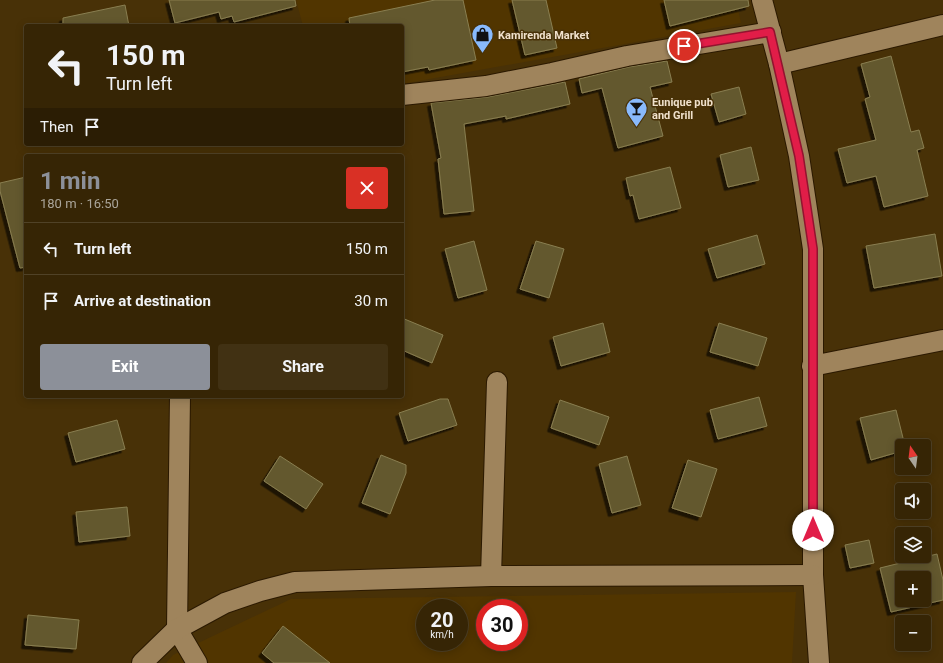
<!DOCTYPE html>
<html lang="en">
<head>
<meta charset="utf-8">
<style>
	:root { --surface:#362505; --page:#413113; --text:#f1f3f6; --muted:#aaa59a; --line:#504227; --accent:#8c9099 }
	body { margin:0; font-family:Roboto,sans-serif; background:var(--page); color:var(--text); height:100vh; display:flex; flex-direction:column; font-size:15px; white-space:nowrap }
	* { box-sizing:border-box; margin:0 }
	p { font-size:13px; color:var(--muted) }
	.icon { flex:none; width:22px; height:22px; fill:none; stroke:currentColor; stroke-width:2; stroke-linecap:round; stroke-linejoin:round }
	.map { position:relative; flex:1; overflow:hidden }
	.side { position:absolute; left:24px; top:154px; width:380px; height:244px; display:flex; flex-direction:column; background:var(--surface); border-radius:4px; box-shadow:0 2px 10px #0003,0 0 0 1px var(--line) }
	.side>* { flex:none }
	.guide { position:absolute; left:24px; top:24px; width:380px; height:122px; border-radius:4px; box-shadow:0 2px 10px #0003,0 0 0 1px var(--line); background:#362505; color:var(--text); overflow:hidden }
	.needle { width:26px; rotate:346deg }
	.buttons { position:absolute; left:895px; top:439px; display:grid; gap:8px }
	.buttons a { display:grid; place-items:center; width:36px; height:36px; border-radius:4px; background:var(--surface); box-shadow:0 2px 10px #0003,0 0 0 1px var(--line); font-size:20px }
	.speed { position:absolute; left:416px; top:599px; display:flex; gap:8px; font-size:20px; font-weight:700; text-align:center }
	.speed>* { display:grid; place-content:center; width:52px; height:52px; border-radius:50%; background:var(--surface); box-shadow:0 2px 10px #0003,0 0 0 1px var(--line); line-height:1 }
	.speed small { font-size:10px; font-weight:400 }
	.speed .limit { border:6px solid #d22; background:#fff; color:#111 }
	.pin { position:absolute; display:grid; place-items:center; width:34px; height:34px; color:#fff; margin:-17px; border:2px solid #fff; border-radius:50%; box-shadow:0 1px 4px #0007 }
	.me { position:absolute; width:44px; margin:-22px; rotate:0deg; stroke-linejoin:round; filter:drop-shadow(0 0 3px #0008) }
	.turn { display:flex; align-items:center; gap:14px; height:84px; padding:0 16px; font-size:18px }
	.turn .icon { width:52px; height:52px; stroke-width:2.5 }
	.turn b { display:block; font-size:28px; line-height:34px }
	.then { display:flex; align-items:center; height:38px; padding:0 16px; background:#0003; gap:8px; font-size:15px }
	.round { display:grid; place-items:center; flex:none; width:42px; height:42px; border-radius:4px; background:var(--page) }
	.summary { display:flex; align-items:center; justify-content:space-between; height:68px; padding:0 16px }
	h1 { font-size:24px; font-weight:700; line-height:30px; color:var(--accent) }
	.primary-button { display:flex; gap:8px; margin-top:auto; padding:8px 16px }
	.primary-button a { flex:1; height:46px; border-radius:4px; background:var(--accent); color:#fff; font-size:16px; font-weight:700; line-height:46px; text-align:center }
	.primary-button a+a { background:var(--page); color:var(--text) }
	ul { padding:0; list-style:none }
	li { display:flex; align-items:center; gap:12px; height:52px; padding:0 16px; border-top:1px solid var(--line) }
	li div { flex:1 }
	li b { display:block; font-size:15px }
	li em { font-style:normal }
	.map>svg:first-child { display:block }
	.built { fill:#513500; fill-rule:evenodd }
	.building { fill:#63592d; stroke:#897e51; fill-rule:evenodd; filter:url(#shadow) }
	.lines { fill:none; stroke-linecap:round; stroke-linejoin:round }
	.street-casing { stroke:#2b1900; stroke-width:22 }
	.street { stroke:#9f845c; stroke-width:20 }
	.route-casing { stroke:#92132f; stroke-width:10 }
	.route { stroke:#e11d48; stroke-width:7 }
	.labels { text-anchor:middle; stroke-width:3; stroke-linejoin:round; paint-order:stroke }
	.poi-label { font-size:11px; font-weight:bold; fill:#f0e1cc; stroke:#483107; text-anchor:start }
</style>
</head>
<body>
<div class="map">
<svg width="943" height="663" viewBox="0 0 943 663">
	<defs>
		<filter id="shadow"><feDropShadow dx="-3.5" dy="3.5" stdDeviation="0" flood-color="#0009"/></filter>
	</defs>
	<rect width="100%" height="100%" fill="#483107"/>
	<!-- built -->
	<g class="built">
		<path d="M296,0H736L741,23L402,84V26H303Z"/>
		<path d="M796,592L792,663H166L173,655L291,599ZM425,608H459V642H425ZM485,608H519V642H485Z"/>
	</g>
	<!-- building -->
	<g class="building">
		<path d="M169,0H295L296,6L234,22L232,16L221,19L219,12L175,23Z"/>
		<path d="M435,0H463L476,60L429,70L428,67L402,72V26H350L349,18Z"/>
		<path d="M512,0H546L557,48L525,55Z"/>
		<path d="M664,0H748L749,6L670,26Z"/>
		<path d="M125,5L129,26H63V18Z"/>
		<path d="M891,56L911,132L919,130L924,148L917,150L928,196L884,207L876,176L847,183L838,149L876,140L865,99L870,97L861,64Z"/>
		<path d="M667,61L672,82L650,87L663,136L618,148L602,88L582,93L579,79L629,67Z"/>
		<path d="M565,82L570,104L506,119V116L464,124L474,211L444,214L438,159L441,158L431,103L488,97Z"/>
		<path d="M739,87L746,114L719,122L711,94Z"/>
		<path d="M751,147L759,180L728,187L720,155Z"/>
		<path d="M670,167L681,208L639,219L633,195L630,196L626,178Z"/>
		<path d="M26,177V267L20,268L0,191V183Z"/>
		<path d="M935,234L942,276L874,288L866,246Z"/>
		<path d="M757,235L765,264L717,278L708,249Z"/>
		<path d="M474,241L487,290L458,298L445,249Z"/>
		<path d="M536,241L564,249L549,298L520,289Z"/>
		<path d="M402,318L443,335L432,363L402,350Z"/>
		<path d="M603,323L610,352L561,366L553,337Z"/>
		<path d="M719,323L767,338L758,366L710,352Z"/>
		<path d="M759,397L767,426L718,439L710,410Z"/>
		<path d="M440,399H448L457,425L408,441L399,413Z"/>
		<path d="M560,400L609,417L599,445L551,428Z"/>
		<path d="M896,410L905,446H902V451L871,460L860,418Z"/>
		<path d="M117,420L125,449L76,462L68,433Z"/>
		<path d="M381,455L406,465V473L390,514L362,503Z"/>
		<path d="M280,456L323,484L306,509L264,481Z"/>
		<path d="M627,456L641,505L612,513L599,464Z"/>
		<path d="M688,460L717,469L701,517L672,508Z"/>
		<path d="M127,507L130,536L79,542L76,512Z"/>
		<path d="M869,540L874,563L850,568L845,545Z"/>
		<path d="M937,554L943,580V600L891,612L880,568ZM902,578H924V600H902Z"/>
		<path d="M28,615L79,620L76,649L25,645Z"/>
		<path d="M283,626L330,663H274L262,653Z"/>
	</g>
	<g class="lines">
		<defs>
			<g id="street">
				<path d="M762,0L779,64L799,156L813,249V575L819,663"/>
				<path d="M779,64L943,25"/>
				<path d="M402,95L486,86L552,73L627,56L771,32"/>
				<path d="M812,366L943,340"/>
				<path d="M180,396L177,629L197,663"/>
				<path d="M491,576L497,382"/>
				<path d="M142,663L177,629L225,603L260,591L295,582L491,576L813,575"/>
			</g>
		</defs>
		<!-- street casing -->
		<use href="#street" class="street-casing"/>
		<!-- street -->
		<use href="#street" class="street"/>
	</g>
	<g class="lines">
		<defs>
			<path id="route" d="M684,46L770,32L799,156L813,249V530"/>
		</defs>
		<!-- route casing -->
		<use href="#route" class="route-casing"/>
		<!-- route -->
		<use href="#route" class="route"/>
	</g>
	<!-- icons -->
	<defs>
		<symbol id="shop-pin" viewBox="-11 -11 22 30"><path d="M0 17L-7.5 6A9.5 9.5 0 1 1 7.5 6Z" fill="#89bafc" stroke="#483107"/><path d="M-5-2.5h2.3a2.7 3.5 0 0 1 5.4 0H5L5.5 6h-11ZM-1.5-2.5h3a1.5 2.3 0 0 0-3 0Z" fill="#111"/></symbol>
		<symbol id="bar-pin" viewBox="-11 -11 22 30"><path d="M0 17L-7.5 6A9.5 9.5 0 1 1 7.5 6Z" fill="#89bafc" stroke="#483107"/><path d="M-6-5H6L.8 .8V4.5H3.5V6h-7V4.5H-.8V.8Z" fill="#111"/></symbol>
	</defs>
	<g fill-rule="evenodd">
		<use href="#shop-pin" x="470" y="22" width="25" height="34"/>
		<use href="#bar-pin" x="624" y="96" width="25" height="34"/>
	</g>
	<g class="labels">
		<!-- poi labels -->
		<g class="poi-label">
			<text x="498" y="39">Kamirenda Market</text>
			<text x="652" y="106">Eunique pub<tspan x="652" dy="13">and Grill</tspan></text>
		</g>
	</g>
</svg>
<div class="buttons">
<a><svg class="needle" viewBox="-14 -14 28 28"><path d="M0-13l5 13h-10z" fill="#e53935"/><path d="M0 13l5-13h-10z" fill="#aaa59a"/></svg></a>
<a><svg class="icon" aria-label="sound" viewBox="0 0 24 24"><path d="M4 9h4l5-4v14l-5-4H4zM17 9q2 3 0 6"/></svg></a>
<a><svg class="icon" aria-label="layers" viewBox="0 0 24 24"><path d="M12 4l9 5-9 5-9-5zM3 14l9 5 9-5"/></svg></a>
<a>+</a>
<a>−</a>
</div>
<div class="speed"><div>20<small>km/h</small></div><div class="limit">30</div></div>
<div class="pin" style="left:684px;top:46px;background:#d93025"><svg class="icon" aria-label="arrive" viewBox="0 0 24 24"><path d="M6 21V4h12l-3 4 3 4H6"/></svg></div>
<svg class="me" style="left:813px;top:530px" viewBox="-20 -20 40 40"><circle r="19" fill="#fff"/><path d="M0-13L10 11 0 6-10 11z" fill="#e11d48"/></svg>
<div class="guide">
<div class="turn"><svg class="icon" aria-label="left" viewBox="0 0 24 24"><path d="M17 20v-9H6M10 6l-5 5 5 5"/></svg><div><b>150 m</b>Turn left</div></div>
<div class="then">Then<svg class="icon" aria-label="arrive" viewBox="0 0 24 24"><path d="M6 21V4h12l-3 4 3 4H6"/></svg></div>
</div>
<section class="side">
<div class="summary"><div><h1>1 min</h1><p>180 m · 16:50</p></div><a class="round" style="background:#d93025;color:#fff"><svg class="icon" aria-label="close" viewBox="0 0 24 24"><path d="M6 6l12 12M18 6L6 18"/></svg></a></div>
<ul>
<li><svg class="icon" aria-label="left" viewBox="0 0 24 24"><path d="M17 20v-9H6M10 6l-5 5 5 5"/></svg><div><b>Turn left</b></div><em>150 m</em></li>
<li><svg class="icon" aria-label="arrive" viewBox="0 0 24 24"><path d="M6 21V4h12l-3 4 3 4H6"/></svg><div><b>Arrive at destination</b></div><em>30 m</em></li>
</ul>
<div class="primary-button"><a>Exit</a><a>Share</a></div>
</section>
</div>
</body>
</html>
